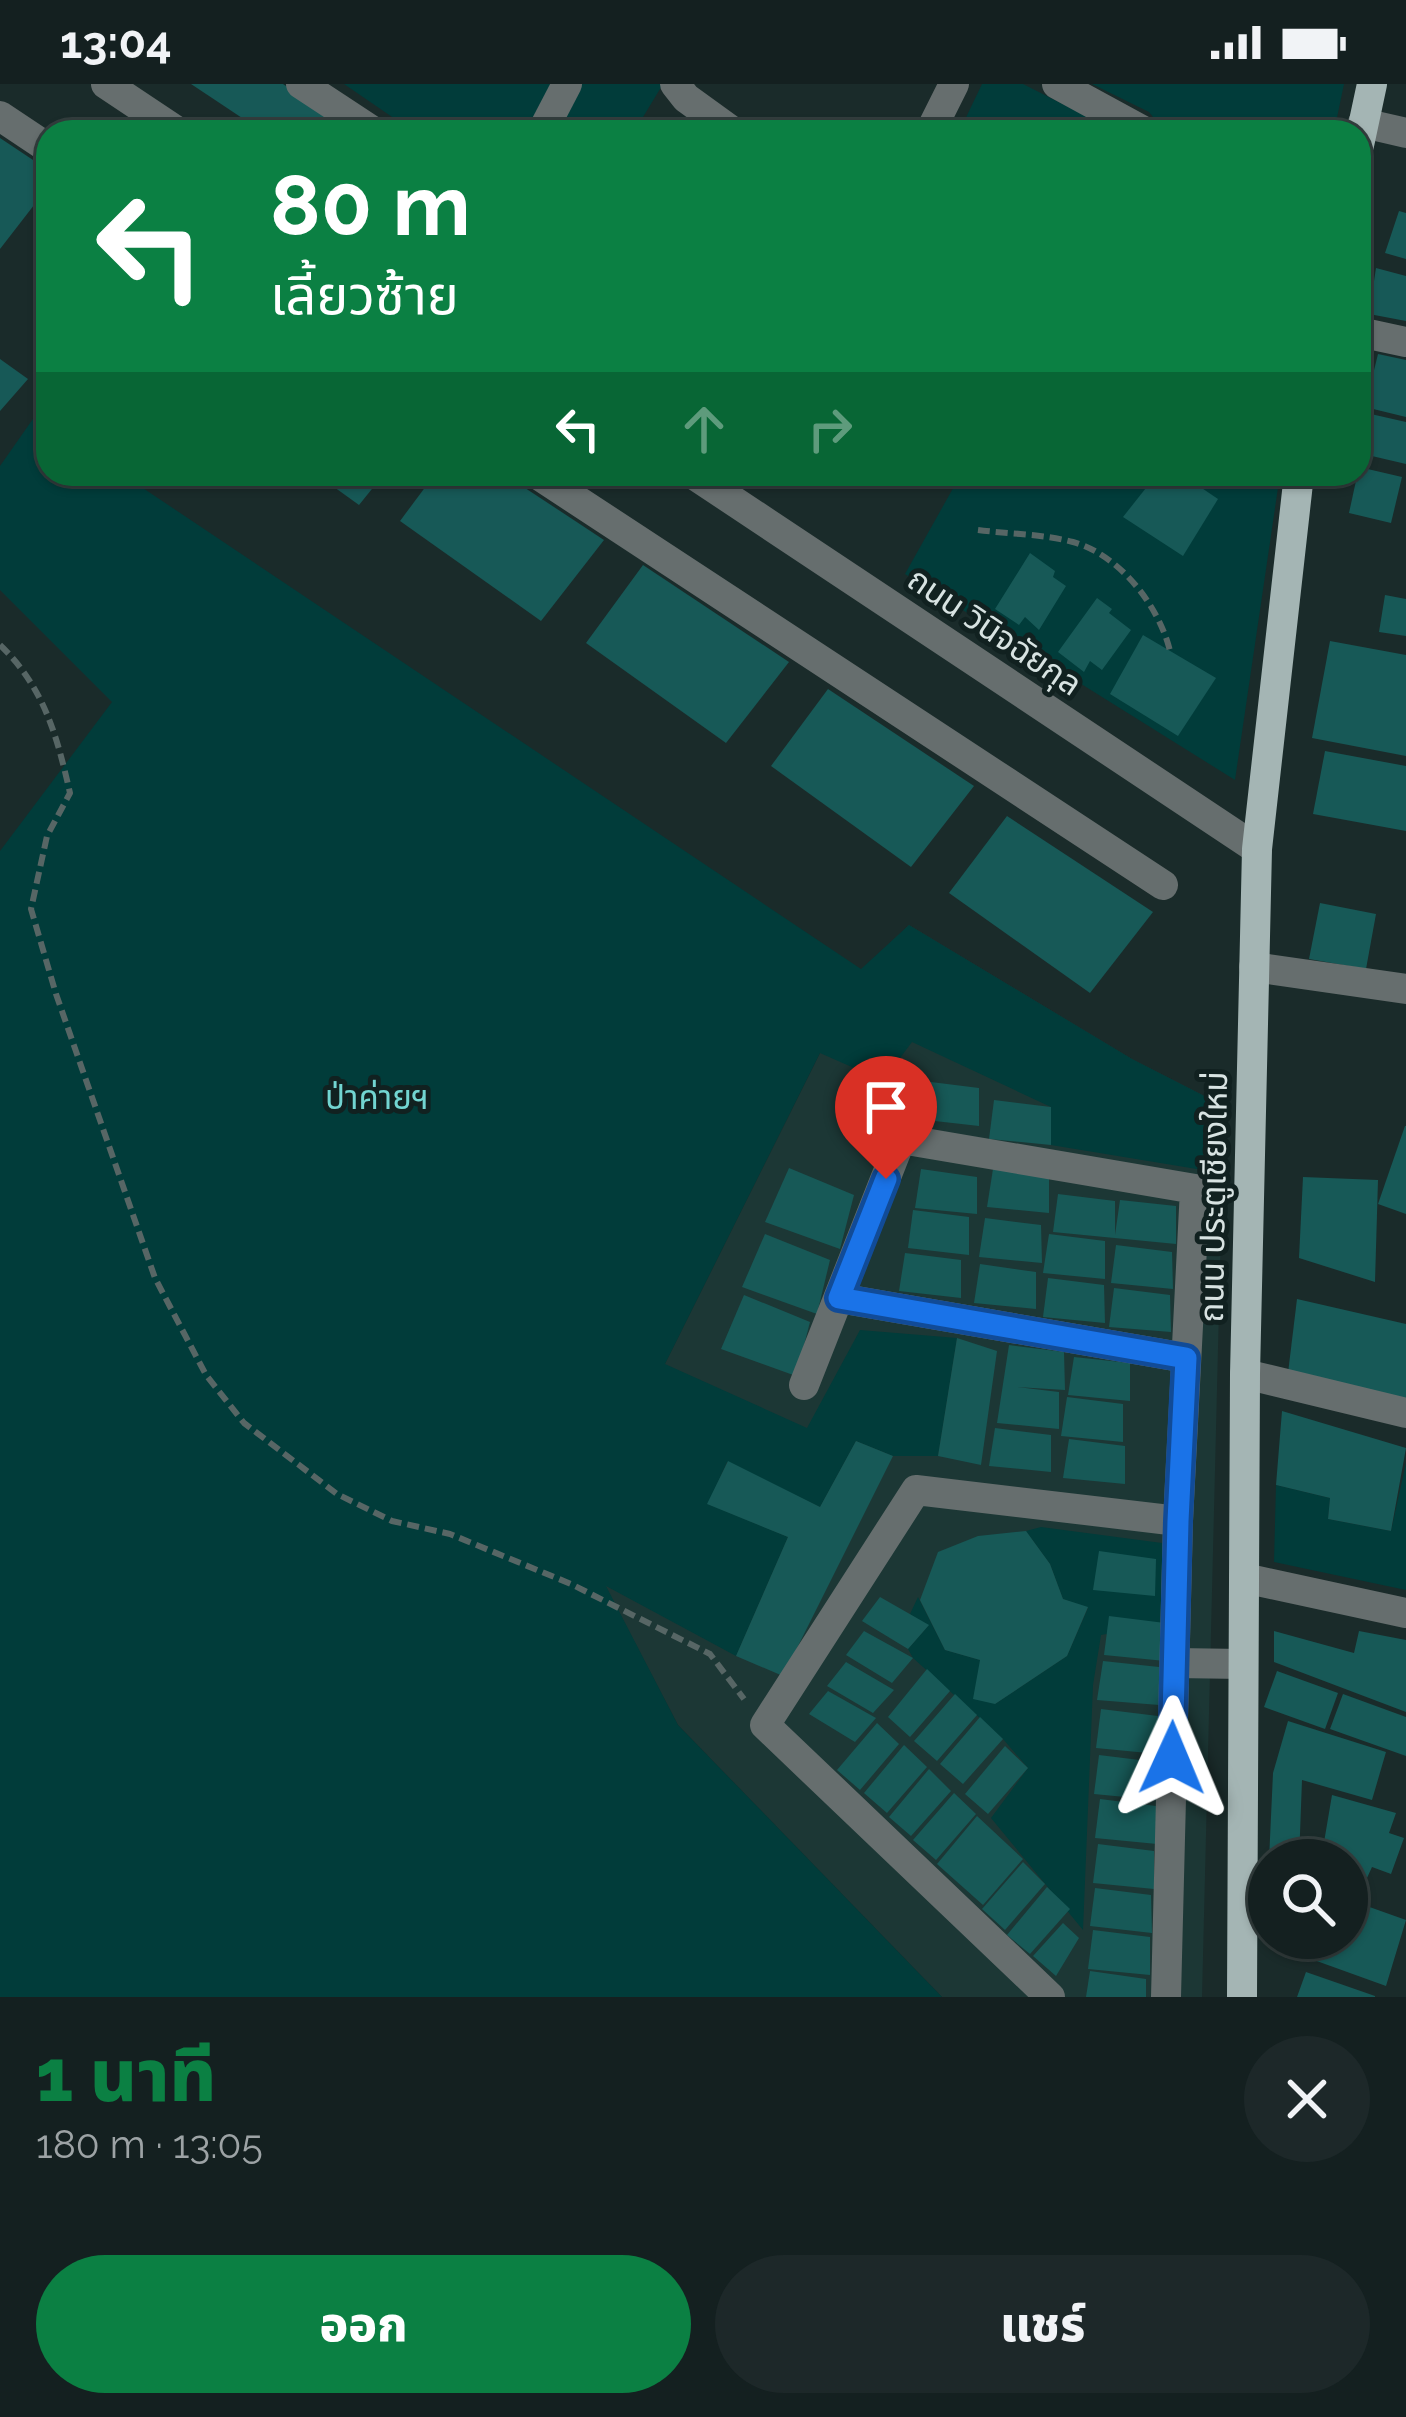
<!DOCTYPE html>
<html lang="th">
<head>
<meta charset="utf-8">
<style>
	:root { --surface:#142020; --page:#1d2829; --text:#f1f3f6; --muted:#9da3a5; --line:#333e3e; --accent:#0b8043 }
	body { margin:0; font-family:Raleway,"Noto Sans Thai",sans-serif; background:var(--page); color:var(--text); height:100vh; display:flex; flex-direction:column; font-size:45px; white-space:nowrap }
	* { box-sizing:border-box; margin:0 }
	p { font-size:39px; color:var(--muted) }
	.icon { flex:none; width:66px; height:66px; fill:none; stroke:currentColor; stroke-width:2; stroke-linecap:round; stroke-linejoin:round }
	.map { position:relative; height:1913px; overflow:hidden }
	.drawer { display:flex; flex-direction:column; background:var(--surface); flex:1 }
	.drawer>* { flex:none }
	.top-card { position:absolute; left:36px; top:36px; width:1335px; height:366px; border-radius:36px; box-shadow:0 3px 9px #0004,0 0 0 3px var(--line); background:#0b8043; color:#fff; overflow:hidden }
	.controls { position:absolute; left:1248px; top:1755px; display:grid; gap:24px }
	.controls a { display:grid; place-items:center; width:120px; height:120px; border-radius:50%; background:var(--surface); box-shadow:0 3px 9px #0004,0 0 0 3px var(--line); font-size:60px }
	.pin { position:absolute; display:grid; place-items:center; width:102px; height:102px; color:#fff; margin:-123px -51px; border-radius:50% 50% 50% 0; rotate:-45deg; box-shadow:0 0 12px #0007 }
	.pin .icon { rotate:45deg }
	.me { position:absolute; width:132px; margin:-66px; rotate:1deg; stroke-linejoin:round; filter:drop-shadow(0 0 9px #0008) }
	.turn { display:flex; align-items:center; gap:42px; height:252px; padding:0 36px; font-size:54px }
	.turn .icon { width:156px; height:156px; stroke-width:2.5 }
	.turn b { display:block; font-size:84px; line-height:102px }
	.lanes { display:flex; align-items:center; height:114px; padding:0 36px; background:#0003; justify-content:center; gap:60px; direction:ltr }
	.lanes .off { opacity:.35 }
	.round { display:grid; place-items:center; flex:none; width:126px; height:126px; border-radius:63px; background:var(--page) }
	.summary { display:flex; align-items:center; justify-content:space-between; height:204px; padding:0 36px }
	h1 { font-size:72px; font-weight:800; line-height:90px; color:var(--accent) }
	.primary-button { display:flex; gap:24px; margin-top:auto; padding:24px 36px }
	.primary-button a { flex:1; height:138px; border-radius:72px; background:var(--accent); color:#fff; font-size:48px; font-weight:800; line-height:138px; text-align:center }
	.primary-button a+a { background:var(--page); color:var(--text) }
	.status { display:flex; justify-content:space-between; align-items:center; height:84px; padding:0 60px; background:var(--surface); direction:ltr }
	.status svg { height:33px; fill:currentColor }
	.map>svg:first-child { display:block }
	.built { fill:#1c3735 }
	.green { fill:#013c3a }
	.building { fill:#175957 }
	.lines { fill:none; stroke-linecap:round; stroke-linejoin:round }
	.path { stroke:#576665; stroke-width:6; stroke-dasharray:12 6; stroke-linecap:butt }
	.minor { stroke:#666e6e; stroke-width:30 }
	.major { stroke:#a4b5b4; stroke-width:30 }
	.route-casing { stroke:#114b97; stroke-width:30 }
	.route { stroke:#1a73e8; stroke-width:21 }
	.labels { text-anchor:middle; stroke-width:10; stroke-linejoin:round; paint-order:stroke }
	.street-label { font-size:33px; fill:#d8e3e2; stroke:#112120 }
	.park-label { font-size:33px; fill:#72d5d1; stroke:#112120 }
</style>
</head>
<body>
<div class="status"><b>13:04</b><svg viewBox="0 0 49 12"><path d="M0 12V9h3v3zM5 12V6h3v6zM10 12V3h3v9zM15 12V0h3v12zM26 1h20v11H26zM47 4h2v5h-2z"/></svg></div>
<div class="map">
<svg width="1406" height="1913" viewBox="0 0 1406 1913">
	<rect width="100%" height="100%" fill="#1a2b2a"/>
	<!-- built -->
	<path class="built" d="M909,841L1132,975L1224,1022L1202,1913H942L678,1641L579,1452L862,885Z"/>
	<!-- green -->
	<g class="green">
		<path d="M344,0H663L634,48H414Z"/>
		<path d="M982,0H1023L1118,48H959Z"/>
		<path d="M1092,0H1344L1334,48H1165L1149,28Z"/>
		<path d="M35,332L48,340V390H122L861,885L909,841L1132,975L1224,1022L1215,1088L1051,1061V1023L912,958L894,982L854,984L820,969L665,1280L807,1344L860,1246L957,1254L938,1372H893L856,1357L820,1423L727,1378L708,1420L788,1453L736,1572L606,1502L678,1641L942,1913H0V767L112,618L0,506V382Z"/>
		<path d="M961,390H1280L1235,696L905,490Z"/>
		<path d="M1406,1379V1506L1274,1478L1276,1401L1330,1414L1328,1435L1391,1447Z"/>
		<path d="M1041,1443L1162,1459L1165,1539L1101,1551L1093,1601L1083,1846L991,1734L1028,1684L1003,1655L913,1574L908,1565L928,1542L910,1530L918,1513L945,1566L980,1576L995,1620L1067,1572L1088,1524L1063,1515L1050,1480L1026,1447Z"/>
	</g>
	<!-- building -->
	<g class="building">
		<path d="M191,0H283L356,48H263Z"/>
		<path d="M0,54L48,86V103L0,165Z"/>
		<path d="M1399,127L1406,129V175L1385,169Z"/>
		<path d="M1376,184L1406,192V237L1369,230Z"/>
		<path d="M1378,270L1406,276V333L1365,323Z"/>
		<path d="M0,275L28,295L0,327Z"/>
		<path d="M1362,328L1406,338V380L1359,369Z"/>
		<path d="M1359,383L1402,393L1391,439L1349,429Z"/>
		<path d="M316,390H384L359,421Z"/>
		<path d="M435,390H504L604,456L541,537L400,437Z"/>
		<path d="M1157,390H1181L1218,415L1183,472L1123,433Z"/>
		<path d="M1030,469L1055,487L1053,493L1066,502L1039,546L1025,533L1019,541L995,525Z"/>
		<path d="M643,481L789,578L726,659L586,559Z"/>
		<path d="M1385,511L1406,515V552L1379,548Z"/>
		<path d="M1097,514L1112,525L1109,529L1131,546L1102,586L1090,577L1084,588L1058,568Z"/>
		<path d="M1143,551L1216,594L1178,652L1110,610Z"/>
		<path d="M1330,557L1406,571V672L1312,654Z"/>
		<path d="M828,605L974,702L911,783L771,682Z"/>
		<path d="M1325,667L1406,682V747L1313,730Z"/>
		<path d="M1007,732L1153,828L1090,909L949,809Z"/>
		<path d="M1320,819L1376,830L1366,885L1309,875Z"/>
		<path d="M854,984L910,991L911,1029L849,1023Z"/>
		<path d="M923,997L979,1004V1042L917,1035Z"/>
		<path d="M994,1016L1051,1023V1061L989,1055Z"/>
		<path d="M1405,1042H1406V1130L1378,1120Z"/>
		<path d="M789,1084L854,1111L840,1165L765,1138Z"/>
		<path d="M921,1085L977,1093V1130L915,1124Z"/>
		<path d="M993,1085L1049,1091V1129L987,1123Z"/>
		<path d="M1303,1093L1378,1096L1375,1198L1299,1174Z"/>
		<path d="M1058,1110L1115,1117V1151L1120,1116L1176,1122V1160L1053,1148Z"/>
		<path d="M913,1126L969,1133V1171L908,1164Z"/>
		<path d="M985,1134L1041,1141L1042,1179L979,1173Z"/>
		<path d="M765,1150L830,1176L817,1230L742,1203Z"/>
		<path d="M1049,1150L1105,1157V1195L1043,1189Z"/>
		<path d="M1116,1161L1172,1168L1173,1205L1111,1199Z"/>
		<path d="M905,1169L961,1176V1214L899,1207Z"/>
		<path d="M980,1180L1036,1188V1225L974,1219Z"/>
		<path d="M1048,1194L1104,1201L1105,1239L1043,1233Z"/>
		<path d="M1114,1204L1170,1211L1171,1248L1109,1243Z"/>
		<path d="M744,1211L810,1238L796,1292L721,1265Z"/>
		<path d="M1297,1215L1406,1240V1317L1288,1289Z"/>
		<path d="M957,1254L997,1267L981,1381L938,1372Z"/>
		<path d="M1009,1261L1064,1268L1065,1306L1017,1303L1059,1308V1345L997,1339Z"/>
		<path d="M1074,1273L1130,1279V1317L1068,1311Z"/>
		<path d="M1067,1313L1123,1320V1358L1061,1352Z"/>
		<path d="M1282,1327L1406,1364L1391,1447L1328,1435L1330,1414L1276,1401Z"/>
		<path d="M995,1344L1051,1351V1388L989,1382Z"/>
		<path d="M1069,1355L1125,1362V1400L1063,1394Z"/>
		<path d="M856,1357L893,1372L783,1592L736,1572L788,1453L707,1420L728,1377L820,1423Z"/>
		<path d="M1026,1447L1050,1480L1063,1515L1088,1523L1067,1572L995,1620L973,1615L980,1576L945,1566L920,1516L938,1468L978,1452Z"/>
		<path d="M1099,1467L1156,1475L1155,1512L1093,1506Z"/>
		<path d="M880,1513L929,1541L908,1565L862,1537Z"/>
		<path d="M1109,1532L1165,1539V1577L1104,1571Z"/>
		<path d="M864,1547L913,1574L892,1599L846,1571Z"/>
		<path d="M1274,1547L1354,1569L1359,1547L1406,1556V1628L1274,1578Z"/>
		<path d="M1103,1577L1159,1583V1621L1097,1616Z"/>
		<path d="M846,1578L894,1606L873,1629L827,1602Z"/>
		<path d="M927,1585L950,1607L910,1653L888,1633Z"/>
		<path d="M1277,1587L1338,1609L1325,1645L1264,1623Z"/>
		<path d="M828,1607L876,1634L855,1658L809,1630Z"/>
		<path d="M955,1610L977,1631L937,1677L914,1657Z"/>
		<path d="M1343,1610L1406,1633V1672L1330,1645Z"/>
		<path d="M1101,1625L1158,1632V1670L1096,1664Z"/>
		<path d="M980,1633L1003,1655L963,1700L940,1680Z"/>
		<path d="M1288,1637L1386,1668L1372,1716L1302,1696L1299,1776H1269L1273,1689Z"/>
		<path d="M877,1639L899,1660L860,1706L837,1686Z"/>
		<path d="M904,1661L927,1683L887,1729L864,1709Z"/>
		<path d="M1005,1662L1028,1684L988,1730L965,1710Z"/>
		<path d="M1099,1671L1156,1678V1716L1094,1710Z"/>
		<path d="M929,1685L951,1707L911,1752L889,1733Z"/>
		<path d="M954,1709L976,1730L936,1776L913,1756Z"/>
		<path d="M1332,1711L1396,1729L1389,1749L1404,1754L1391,1790L1372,1783L1362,1805L1347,1801V1776H1321Z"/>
		<path d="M1100,1715L1156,1722L1157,1760L1095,1754Z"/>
		<path d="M977,1732L1023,1775L983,1821L937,1780Z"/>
		<path d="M1098,1760L1154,1767V1805L1093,1799Z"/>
		<path d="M1023,1778L1045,1800L1005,1846L982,1825Z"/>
		<path d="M1047,1803L1070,1825L1030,1870L1007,1851Z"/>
		<path d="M1095,1804L1151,1811L1152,1849L1090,1842Z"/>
		<path d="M1347,1815L1406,1836L1386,1902L1300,1871L1307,1854H1347Z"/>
		<path d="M1063,1839L1079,1854L1056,1892L1033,1872Z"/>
		<path d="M1093,1846L1150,1853V1891L1088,1885Z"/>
		<path d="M1090,1887L1146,1895V1913H1086Z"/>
		<path d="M1306,1888L1375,1912V1913H1297Z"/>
	</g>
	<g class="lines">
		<!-- path -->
		<g class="path">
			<path d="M978,446C1009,450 1043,450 1073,458C1120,471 1159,522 1170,567"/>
			<path d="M0,561C44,603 57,652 70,709L47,752L31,825L56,910L155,1194L206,1291L244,1339L337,1410L392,1437L450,1450L571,1500L710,1570L744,1615"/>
		</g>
		<!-- minor -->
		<g class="minor">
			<path d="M106,0L178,48"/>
			<path d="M301,0L374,48"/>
			<path d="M675,0L686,14L733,48"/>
			<path d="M1057,0L1145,48"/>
			<path d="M0,32L48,64"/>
			<path d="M1363,39L1406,49"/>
			<path d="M542,48L567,0"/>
			<path d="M930,48L954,0"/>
			<path d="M1359,248L1406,258"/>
			<path d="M537,390L1163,801"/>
			<path d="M693,390L1257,765"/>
			<path d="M1254,883L1406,905"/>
			<path d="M839,1214L1186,1274"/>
			<path d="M1245,1290L1406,1329"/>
			<path d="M804,1301L901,1055L1195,1105L1178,1437"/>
			<path d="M1244,1494L1406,1529"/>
			<path d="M1175,1579L1243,1580"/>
			<path d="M1050,1913L765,1641L916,1406L1178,1437L1166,1913"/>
		</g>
		<!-- major -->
		<g class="major">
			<path d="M1359,61L1372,0"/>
			<path d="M1242,1913L1245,1290L1257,765L1299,390"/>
		</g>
	</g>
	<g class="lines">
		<defs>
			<path id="route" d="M886,1095L839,1214L1186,1274L1178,1437L1172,1674"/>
		</defs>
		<!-- route casing -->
		<use href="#route" class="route-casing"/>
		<!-- route -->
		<use href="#route" class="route"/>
	</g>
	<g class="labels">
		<!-- street labels -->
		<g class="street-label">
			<text transform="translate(995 547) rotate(34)" y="12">ถนน วินิจฉัยกุล</text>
			<text transform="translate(1213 1113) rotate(-89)" y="12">ถนน ประตูเชียงใหม่</text>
		</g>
		<!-- park labels -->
		<g class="park-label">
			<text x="377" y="1025">ป่าค่ายฯ</text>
		</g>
	</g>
</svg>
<div class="controls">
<a><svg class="icon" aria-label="search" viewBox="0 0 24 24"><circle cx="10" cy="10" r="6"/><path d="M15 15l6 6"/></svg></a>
</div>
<div class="pin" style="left:886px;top:1095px;background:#d93025"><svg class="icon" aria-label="arrive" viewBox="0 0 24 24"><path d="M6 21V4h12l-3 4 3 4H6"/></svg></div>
<svg class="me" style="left:1172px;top:1674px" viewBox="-20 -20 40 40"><path d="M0-17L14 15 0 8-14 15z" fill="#1a73e8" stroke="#fff" stroke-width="4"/></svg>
<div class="top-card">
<div class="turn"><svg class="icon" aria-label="left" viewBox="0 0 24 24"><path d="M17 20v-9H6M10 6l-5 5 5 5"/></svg><div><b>80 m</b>เลี้ยวซ้าย</div></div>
<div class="lanes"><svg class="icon" aria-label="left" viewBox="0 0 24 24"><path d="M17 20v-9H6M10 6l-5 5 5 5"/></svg><svg class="icon off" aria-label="ahead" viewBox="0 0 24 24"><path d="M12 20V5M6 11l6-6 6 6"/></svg><svg class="icon off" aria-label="right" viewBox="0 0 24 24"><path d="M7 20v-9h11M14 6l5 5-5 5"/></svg></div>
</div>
</div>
<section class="drawer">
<div class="summary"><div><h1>1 นาที</h1><p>180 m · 13:05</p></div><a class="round"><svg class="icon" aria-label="close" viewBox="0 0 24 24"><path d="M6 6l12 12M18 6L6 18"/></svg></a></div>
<div class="primary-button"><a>ออก</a><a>แชร์</a></div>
</section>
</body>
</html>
